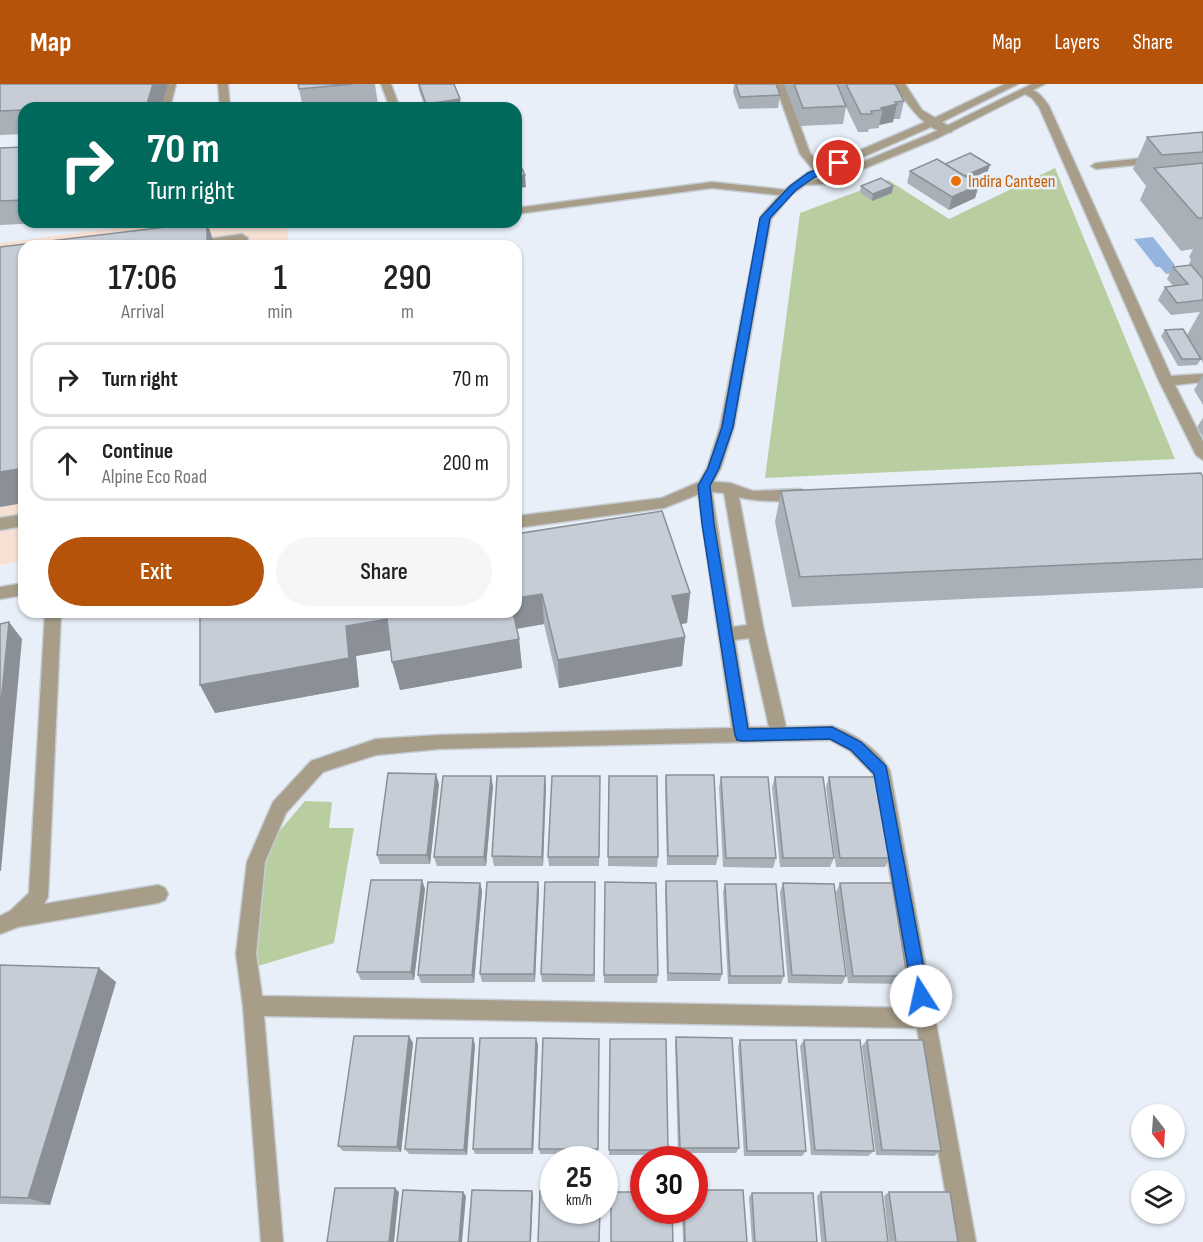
<!DOCTYPE html>
<html lang="en">
<head>
<meta charset="utf-8">
<style>
	:root { --surface:#fff; --page:#f6f6f6; --text:#222; --muted:#767676; --line:#e0e0e0; --accent:#b45309 }
	body { margin:0; font-family:"Sofia Sans Condensed",sans-serif; background:var(--page); color:var(--text); height:100vh; display:flex; flex-direction:column; font-size:22px; white-space:nowrap }
	* { box-sizing:border-box; margin:0 }
	p { font-size:20px; color:var(--muted) }
	.icon { flex:none; width:33px; height:33px; fill:none; stroke:currentColor; stroke-width:2; stroke-linecap:round; stroke-linejoin:round }
	.map { position:relative; flex:1; overflow:hidden }
	.panel { position:absolute; left:18px; top:156px; width:504px; height:378px; display:flex; flex-direction:column; background:var(--surface); border-radius:18px; box-shadow:0 2px 4px #0004 }
	.panel>* { flex:none }
	.hud { position:absolute; left:18px; top:18px; width:504px; height:126px; border-radius:18px; box-shadow:0 2px 4px #0004; background:#00695c; color:#fff; overflow:hidden }
	.needle { width:39px; rotate:163deg }
	.buttons { position:absolute; left:1131px; top:1020px; display:grid; gap:12px }
	.buttons a { display:grid; place-items:center; width:54px; height:54px; border-radius:50%; background:var(--surface); box-shadow:0 2px 4px #0004; font-size:30px }
	.speed { position:absolute; left:540px; top:1062px; display:flex; gap:12px; font-size:30px; font-weight:700; text-align:center }
	.speed>* { display:grid; place-content:center; width:78px; height:78px; border-radius:50%; background:var(--surface); box-shadow:0 2px 4px #0004; line-height:1 }
	.speed small { font-size:15px; font-weight:400 }
	.speed .limit { border:9px solid #d22; background:#fff; color:#111 }
	.pin { position:absolute; display:grid; place-items:center; width:51px; height:51px; color:#fff; margin:-26px; border:3px solid #fff; border-radius:50%; box-shadow:0 2px 6px #0007 }
	.me { position:absolute; width:66px; margin:-33px; rotate:350deg; stroke-linejoin:round; filter:drop-shadow(0 0 4px #0008) }
	.turn { display:flex; align-items:center; gap:21px; height:126px; padding:0 30px; font-size:27px }
	.turn .icon { width:78px; height:78px; stroke-width:2.5 }
	.turn b { display:block; font-size:42px; line-height:51px }
	.eta { display:flex; justify-content:space-evenly; align-items:center; height:102px; text-align:center }
	.eta b { font-size:36px; font-weight:600; line-height:42px }
	.primary-button { display:flex; gap:12px; margin-top:auto; padding:12px 30px }
	.primary-button a { flex:1; height:69px; border-radius:36px; background:var(--accent); color:#fff; font-size:24px; font-weight:600; line-height:69px; text-align:center }
	.primary-button a+a { background:var(--page); color:var(--text) }
	ul { padding:0; list-style:none }
	li { display:flex; align-items:center; gap:18px; height:75px; margin:0 12px 9px; padding:0 18px; border:3px solid var(--line); border-radius:18px }
	li div { flex:1 }
	li b { display:block; font-size:22px }
	li em { font-style:normal }
	header { display:flex; align-items:center; gap:36px; box-sizing:border-box; height:84px; padding:0 30px; background:var(--accent); color:#fff }
	header strong { font-size:28px }
	nav { display:flex; gap:33px; margin-inline-start:auto; font-size:21px }
	.map>svg:first-child { display:block }
	.commercial { fill:#f6dfd3 }
	.green { fill:#b8cea0 }
	.water { fill:#96b5de }
	.lines { fill:none; stroke-linecap:round; stroke-linejoin:round }
	.service-casing { stroke:#c5ccd4; stroke-width:3 }
	.minor-casing { stroke:#c5ccd4; stroke-width:3 }
	.tertiary-casing { stroke:#c5ccd4; stroke-width:3 }
	.service { fill:#a79d89; fill-rule:evenodd }
	.minor { fill:#a79d89; fill-rule:evenodd }
	.tertiary { fill:#a79d89; fill-rule:evenodd }
	.wall { fill:#aab0b8 }
	.shaded-wall { fill:#8b9096 }
	.building { fill:#c6cdd6; stroke:#8b9096; stroke-width:1.5 }
	.route { fill:#1a73e8; stroke:#114b97; stroke-width:1.5 }
	.food-dot { fill:#e8710a; stroke:#e8eff8; stroke-width:2 }
	.labels { text-anchor:middle; stroke-width:5; stroke-linejoin:round; paint-order:stroke }
	.far-food-label { font-size:18px; fill:#c56008; stroke:#e8eff8; text-anchor:start }
</style>
</head>
<body>
<header>
<strong>Map</strong>
<nav><a>Map</a><a>Layers</a><a>Share</a></nav>
</header>
<div class="map">
<svg width="1203" height="1158" viewBox="0 0 1203 1158">
	<rect width="100%" height="100%" fill="#e8eff8"/>
	<!-- commercial -->
	<path class="commercial" d="M163,138H287L288,162H24V477L0,481V159Z"/>
	<!-- green -->
	<g class="green">
		<path d="M1055,84L1175,375L765,394L800,129L888,96L949,135Z"/>
		<path d="M305,717L332,718L329,744H354L334,859L258,882L254,847L258,815L271,757Z"/>
	</g>
	<!-- water -->
	<path class="water" d="M1153,153L1175,181L1174,182L1179,189L1166,190L1160,183H1156L1134,155Z"/>
	<g class="lines">
		<defs>
			<g id="service">
				<path d="M166,0H176L170,24H160Z"/>
				<path d="M242,150L248,154V162H236V158L213,162H183L189,158Z"/>
				<path d="M24,430V442L0,446V434Z"/>
				<path d="M45,528H61L48,813L44,820L158,801L165,804L168,810L165,816L158,819L18,843L0,850V832L10,827L29,809Z"/>
			</g>
			<g id="minor">
				<path d="M218,0H228L230,24H220Z"/>
				<path d="M381,0H391L400,24H390Z"/>
				<path d="M775,0H785L810,69L826,87L824,89H816L800,70Z"/>
				<path d="M895,0H905L922,26L952,44V48C928,52 905,18 895,0Z"/>
				<path d="M1023,5C1035,3 1043,13 1049,22L1171,292L1203,290V298L1175,301L1203,357V376L1196,371L1159,297L1039,23L1032,14L1023,9Z"/>
				<path d="M1203,68V74L1096,85L1091,82L1096,79Z"/>
				<path d="M712,98L787,106L793,109L787,112L712,104L516,130V124Z"/>
				<path d="M704,397L730,399L753,407L801,405L808,410C801,421 751,417 739,413L764,547L786,643L832,642C853,649 880,666 890,687L976,1158H954L917,944L264,932L283,1158H261L243,922L236,870L247,778L273,718L311,677L376,655L439,651L732,644L697,402ZM712,408L724,409L747,541L733,543ZM749,554L769,643H749L735,556ZM830,656L850,667L873,690L913,924L262,912L256,870L265,778L286,729L323,688L376,671L439,665Z"/>
			</g>
			<g id="tertiary">
				<path d="M1005,0H1018L938,40L813,95H821L930,50L1032,0H1045L938,54L827,100L805,101L791,111L771,135L734,343L721,384L709,406L664,424L516,444V432L662,414L699,398L707,384L720,343L761,132L783,107L807,89L930,36Z"/>
				<path d="M24,499V511L0,515V503Z"/>
			</g>
		</defs>
		<!-- service casing -->
		<use href="#service" class="service-casing"/>
		<!-- minor casing -->
		<use href="#minor" class="minor-casing"/>
		<!-- tertiary casing -->
		<use href="#tertiary" class="tertiary-casing"/>
		<!-- service -->
		<use href="#service" class="service"/>
		<!-- minor -->
		<use href="#minor" class="minor"/>
		<!-- tertiary -->
		<use href="#tertiary" class="tertiary"/>
	</g>
	<!-- wall -->
	<g class="wall">
		<path d="M0,0H168L161,24H24V50L0,51Z"/>
		<path d="M298,0H375L378,21L348,24H303Z"/>
		<path d="M418,0H454L460,15L461,24H425L419,6Z"/>
		<path d="M734,0H776L780,11L778,24L739,25L733,8Z"/>
		<path d="M784,0H895L904,17L900,35H893V38L879,41V44L869,45L868,48H858L846,23L843,40L800,42Z"/>
		<path d="M1203,48V279L1201,275L1197,281L1178,282L1161,252L1165,246L1187,251L1200,228L1171,231L1158,216L1165,203L1173,202L1167,195L1173,183L1190,181L1189,180L1191,176L1189,173L1193,165L1181,167L1140,116L1146,102L1133,85L1147,53Z"/>
		<path d="M24,63V138H63L0,141V64Z"/>
		<path d="M910,87H988L969,95L979,101L975,114L949,126L907,99Z"/>
		<path d="M861,102H893L892,109L872,117L860,108Z"/>
		<path d="M1203,291V321L1194,306Z"/>
		<path d="M1203,334V353L1197,343Z"/>
		<path d="M1203,393V504L792,523L775,438L781,407Z"/>
		<path d="M516,450L690,509L687,539L681,540L685,553L682,582L559,604L544,540L517,545L519,555L522,584L400,606L391,566L356,572L359,603L215,629L200,601Z"/>
		<path d="M666,691L718,772L716,781H667L665,701Z"/>
		<path d="M600,692L599,782H549L548,773Z"/>
		<path d="M609,692L658,773L657,783L608,782Z"/>
		<path d="M721,693L776,774L773,784L723,783L719,703Z"/>
		<path d="M775,693L834,774L830,783H780L772,703Z"/>
		<path d="M829,693L890,774L885,783H836L826,703Z"/>
		<path d="M439,700L430,780H380L377,771Z"/>
		<path d="M493,702L486,782H437L434,773Z"/>
		<path d="M546,702L543,782H494L492,772Z"/>
		<path d="M422,796L425,805L414,896H361L357,888Z"/>
		<path d="M666,797L722,890L720,897H667L665,806Z"/>
		<path d="M595,798V898H542L541,890Z"/>
		<path d="M605,798L658,891L657,899H604Z"/>
		<path d="M480,799L482,807L474,899H421L418,891Z"/>
		<path d="M783,799L846,892L842,900L788,899L780,808Z"/>
		<path d="M840,799L907,892L901,900L848,899L836,808Z"/>
		<path d="M725,800L784,892L781,900H728L723,808Z"/>
		<path d="M539,807L535,898H482L480,890Z"/>
		<path d="M0,881L116,898L50,1121L0,1120Z"/>
		<path d="M676,953L739,1064L736,1069H678L675,960Z"/>
		<path d="M473,954L475,961L467,1071L409,1070L405,1065Z"/>
		<path d="M536,954L538,961L533,1070H475L473,1065Z"/>
		<path d="M599,955L598,1070H540L539,1065Z"/>
		<path d="M610,955L668,1066L667,1071H609Z"/>
		<path d="M740,956L806,1067L802,1072H744L738,963Z"/>
		<path d="M804,956L874,1067L868,1072L811,1071L800,962Z"/>
		<path d="M867,956L941,1067L934,1072L876,1071L862,962Z"/>
		<path d="M413,959L401,1068L343,1067L338,1062Z"/>
		<path d="M821,1108L888,1158H821L817,1112Z"/>
		<path d="M889,1108L958,1158H889L884,1112Z"/>
		<path d="M752,1109L817,1158H752L749,1113Z"/>
		<path d="M682,1126H694L747,1158H683Z"/>
	</g>
	<!-- shaded-wall -->
	<g class="shaded-wall">
		<path d="M153,0H168L161,24H148L147,20Z"/>
		<path d="M460,15L461,24H427L426,20Z"/>
		<path d="M897,20L893,38L879,41L883,26L881,24Z"/>
		<path d="M516,70H520V82L516,83Z"/>
		<path d="M990,81L988,87L962,98L964,92Z"/>
		<path d="M525,91L526,103L516,105V92Z"/>
		<path d="M979,101L975,114L949,126L952,113Z"/>
		<path d="M893,102L892,109L872,117L873,110Z"/>
		<path d="M207,138L215,162H207Z"/>
		<path d="M24,384V419L0,423V388Z"/>
		<path d="M690,509L687,539L669,542L672,512Z"/>
		<path d="M542,510L544,540L514,545L512,528H516V514Z"/>
		<path d="M387,535L395,565L356,572L359,603L215,629L200,601L346,542Z"/>
		<path d="M9,538L22,555L1,787H0V629Z"/>
		<path d="M685,553L682,582L559,604L558,576Z"/>
		<path d="M519,555L522,584L400,606L392,578Z"/>
		<path d="M436,690L439,700L430,780L427,771Z"/>
		<path d="M491,692L493,702L486,782L484,773Z"/>
		<path d="M545,692L546,702L543,782L542,773Z"/>
		<path d="M422,796L425,805L414,896L411,888Z"/>
		<path d="M538,798L539,807L535,898L534,890Z"/>
		<path d="M480,799L482,807L474,899L472,891Z"/>
		<path d="M99,884L116,898L50,1121L28,1114Z"/>
		<path d="M409,952L413,959L401,1068L397,1063Z"/>
		<path d="M473,954L475,961L467,1071L464,1066Z"/>
		<path d="M536,954L538,961L533,1070L532,1065Z"/>
		<path d="M395,1104L399,1108L394,1158H389Z"/>
		<path d="M532,1107L533,1111L531,1158H530Z"/>
		<path d="M463,1108L466,1112L462,1158H459Z"/>
	</g>
	<!-- building -->
	<g class="building">
		<path d="M0,0H153L147,20L61,24H24V26L0,27Z"/>
		<path d="M298,0H353L299,5Z"/>
		<path d="M419,0H454L460,15L426,20Z"/>
		<path d="M736,0H776L780,11L740,13Z"/>
		<path d="M794,0H837L846,22L803,24Z"/>
		<path d="M846,0H895L904,17L895,18L897,20L881,24L883,26L871,27L872,30H861Z"/>
		<path d="M1203,48V68L1162,71L1147,53Z"/>
		<path d="M516,62L520,70H516Z"/>
		<path d="M24,63V116L0,117V64Z"/>
		<path d="M970,69L990,81L964,92L945,80Z"/>
		<path d="M516,74H517L525,91L516,92Z"/>
		<path d="M937,75L979,101L952,113L910,87Z"/>
		<path d="M1203,79V134H1198L1154,84Z"/>
		<path d="M881,94L893,102L873,110L861,102Z"/>
		<path d="M207,138V162H24V384L0,388V163Z"/>
		<path d="M1191,181L1203,195V216L1177,219L1165,203L1188,200L1173,183Z"/>
		<path d="M1183,245L1201,275H1182L1165,246Z"/>
		<path d="M1201,389L1203,393V475L800,493L781,407Z"/>
		<path d="M662,427L690,509L672,512L685,553L558,576L542,510L516,514V450Z"/>
		<path d="M200,528H513L519,555L392,578L387,535L346,542L349,574L200,601Z"/>
		<path d="M9,538L0,629V540Z"/>
		<path d="M388,689L436,690L427,771H377Z"/>
		<path d="M666,691H714L718,772H668Z"/>
		<path d="M443,692H491L484,773H434Z"/>
		<path d="M497,692H545L542,773L492,772Z"/>
		<path d="M552,692H600L599,773H548Z"/>
		<path d="M609,692H657L658,773H608Z"/>
		<path d="M721,693H768L776,774H726Z"/>
		<path d="M775,693H823L834,774H783Z"/>
		<path d="M829,693H877L890,774H840Z"/>
		<path d="M371,796H422L411,888H357Z"/>
		<path d="M666,797H717L722,890L668,889Z"/>
		<path d="M428,798L480,799L472,891H418Z"/>
		<path d="M487,798H538L534,890H480Z"/>
		<path d="M545,798H595L594,891L541,890Z"/>
		<path d="M605,798L656,799L658,891H604Z"/>
		<path d="M783,799L834,800L846,892L792,891Z"/>
		<path d="M840,799H892L907,892H853Z"/>
		<path d="M725,800H776L784,892H730Z"/>
		<path d="M0,881L99,884L28,1114L0,1113Z"/>
		<path d="M354,952H409L397,1063L338,1062Z"/>
		<path d="M676,953L732,954L739,1064H680Z"/>
		<path d="M417,954H473L464,1066L405,1065Z"/>
		<path d="M480,954H536L532,1065H473Z"/>
		<path d="M543,954L599,955L598,1065H539Z"/>
		<path d="M610,955H666L668,1066H609Z"/>
		<path d="M740,956H796L806,1067H747Z"/>
		<path d="M804,956H860L874,1067L815,1066Z"/>
		<path d="M867,956H923L941,1067L882,1066Z"/>
		<path d="M335,1104H395L389,1158H327Z"/>
		<path d="M403,1106L463,1108L459,1158H397Z"/>
		<path d="M472,1106L532,1107L530,1158H468Z"/>
		<path d="M694,1106H743L747,1158H685L684,1126H694Z"/>
		<path d="M540,1107H554V1126H600L599,1158H538Z"/>
		<path d="M611,1108H644V1126H672L673,1158H611Z"/>
		<path d="M821,1108H882L888,1158H826Z"/>
		<path d="M889,1108H950L958,1158H896Z"/>
		<path d="M752,1109H813L817,1158H755Z"/>
	</g>
	<!-- route -->
	<path class="route" d="M836,77L843,79L815,93L796,106L770,134L733,343L719,384L710,402L714,440L748,645L832,643L861,658L886,682L929,912L927,917L921,920L915,917L913,912L874,690L851,666L830,655L742,657L737,656L735,651L702,440L698,402L708,384L722,343L760,134L790,102L808,89Z"/>
	<!-- markers -->
	<circle class="food-dot" cx="956" cy="97" r="6"/>
	<g class="labels">
		<!-- far-food labels -->
		<g class="far-food-label">
			<text x="968" y="103">Indira Canteen</text>
		</g>
	</g>
</svg>
<div class="buttons">
<a><svg class="needle" viewBox="-14 -14 28 28"><path d="M0-13l5 13h-10z" fill="#e53935"/><path d="M0 13l5-13h-10z" fill="#767676"/></svg></a>
<a><svg class="icon" aria-label="layers" viewBox="0 0 24 24"><path d="M12 4l9 5-9 5-9-5zM3 14l9 5 9-5"/></svg></a>
</div>
<div class="speed"><div>25<small>km/h</small></div><div class="limit">30</div></div>
<div class="pin" style="left:839px;top:79px;background:#d93025"><svg class="icon" aria-label="arrive" viewBox="0 0 24 24"><path d="M6 21V4h12l-3 4 3 4H6"/></svg></div>
<svg class="me" style="left:921px;top:912px" viewBox="-20 -20 40 40"><circle r="19" fill="#fff"/><path d="M0-13L10 11 0 6-10 11z" fill="#1a73e8"/></svg>
<div class="hud">
<div class="turn"><svg class="icon" aria-label="right" viewBox="0 0 24 24"><path d="M7 20v-9h11M14 6l5 5-5 5"/></svg><div><b>70 m</b>Turn right</div></div>
</div>
<section class="panel">
<div class="eta">
<div><b>17:06</b><p>Arrival</p></div>
<div><b>1</b><p>min</p></div>
<div><b>290</b><p>m</p></div>
</div>
<ul>
<li><svg class="icon" aria-label="right" viewBox="0 0 24 24"><path d="M7 20v-9h11M14 6l5 5-5 5"/></svg><div><b>Turn right</b></div><em>70 m</em></li>
<li><svg class="icon" aria-label="ahead" viewBox="0 0 24 24"><path d="M12 20V5M6 11l6-6 6 6"/></svg><div><b>Continue</b><p>Alpine Eco Road</p></div><em>200 m</em></li>
</ul>
<div class="primary-button"><a>Exit</a><a>Share</a></div>
</section>
</div>
</body>
</html>
